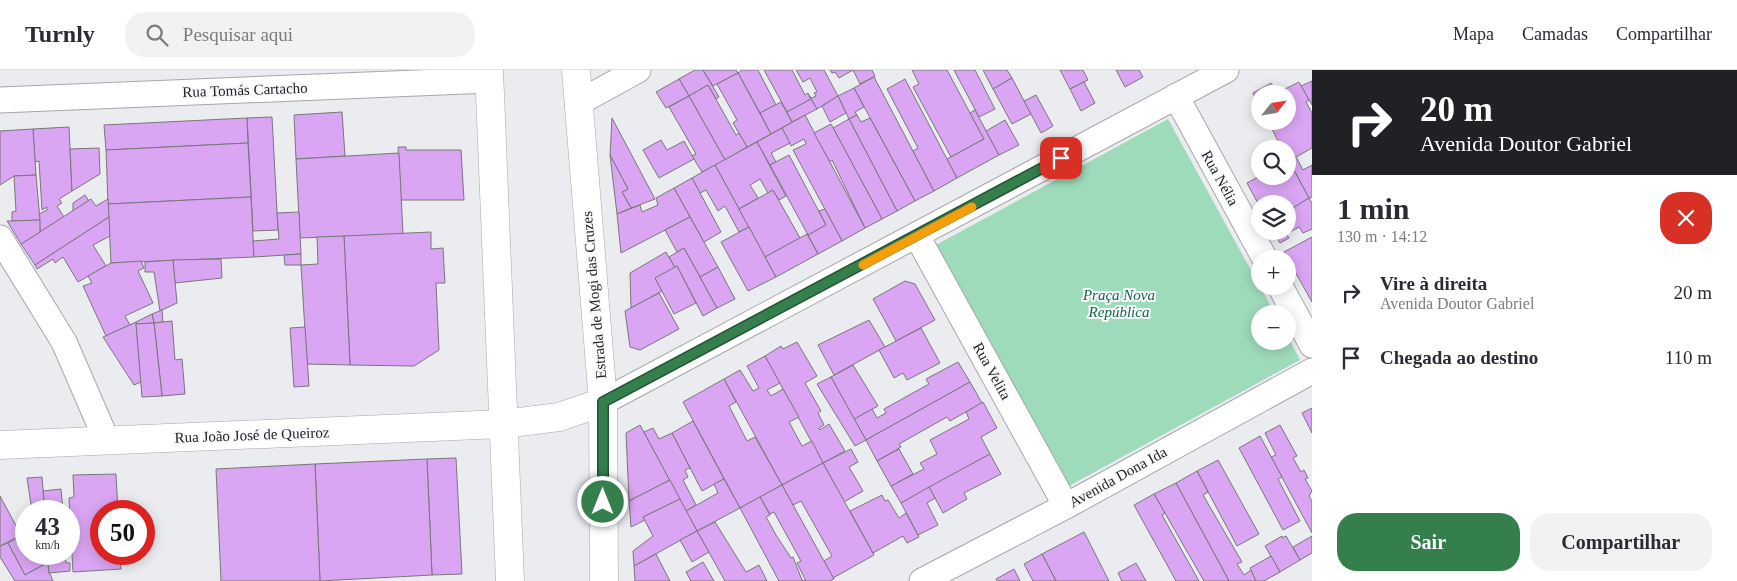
<!DOCTYPE html>
<html lang="pt">
<head>
<meta charset="utf-8">
<style>
	:root { --surface:#fff; --page:#f2f2f3; --text:#2b2b33; --muted:#7c7c81; --line:#e1e1e2; --accent:#357f4d }
	body { margin:0; font-family:"Times New Roman",serif; background:var(--page); color:var(--text); height:100vh; display:flex; flex-direction:column; font-size:19px; white-space:nowrap }
	* { box-sizing:border-box; margin:0 }
	p { font-size:16px; color:var(--muted) }
	.icon { flex:none; width:28px; height:28px; fill:none; stroke:currentColor; stroke-width:2; stroke-linecap:round; stroke-linejoin:round }
	.map { position:relative; flex:1; overflow:hidden }
	.side { display:flex; flex-direction:column; background:var(--surface); width:425px }
	.side>* { flex:none }
	.top-card { background:#202124; color:#fff; overflow:hidden }
	.needle { width:32px; rotate:60deg }
	.controls { position:absolute; left:1251px; top:15px; display:grid; gap:10px }
	.controls a { display:grid; place-items:center; width:45px; height:45px; border-radius:50%; background:var(--surface); box-shadow:0 2px 12px #0003; font-size:25px }
	.speed { position:absolute; left:15px; top:430px; display:flex; gap:10px; font-size:25px; font-weight:700; text-align:center }
	.speed>* { display:grid; place-content:center; width:65px; height:65px; border-radius:50%; background:var(--surface); box-shadow:0 2px 12px #0003; line-height:1 }
	.speed small { font-size:12px; font-weight:400 }
	.speed .limit { border:8px solid #d22; background:#fff; color:#111 }
	.pin { position:absolute; display:grid; place-items:center; width:42px; height:42px; color:#fff; margin:-21px; border-radius:10px; box-shadow:0 2px 8px #0006 }
	.me { position:absolute; width:55px; margin:-28px; rotate:0deg; stroke-linejoin:round; filter:drop-shadow(0 0 4px #0008) }
	.turn { display:flex; align-items:center; gap:18px; height:105px; padding:0 25px; font-size:22px }
	.turn .icon { width:65px; height:65px; stroke-width:2.5 }
	.turn b { display:block; font-size:35px; line-height:42px }
	.round { display:grid; place-items:center; flex:none; width:52px; height:52px; border-radius:20px; background:var(--page) }
	.headline { display:flex; align-items:center; justify-content:space-between; height:85px; padding:0 25px }
	h1 { font-size:30px; font-weight:700; line-height:38px }
	.action { display:flex; gap:10px; margin-top:auto; padding:10px 25px }
	.action a { flex:1; height:58px; border-radius:20px; background:var(--accent); color:#fff; font-size:20px; font-weight:700; line-height:58px; text-align:center }
	.action a+a { background:var(--page); color:var(--text) }
	ul { padding:0; list-style:none }
	li { display:flex; align-items:center; gap:15px; height:65px; padding:0 25px }
	li div { flex:1 }
	li b { display:block; font-size:19px }
	li em { font-style:normal }
	header { display:flex; align-items:center; gap:30px; box-sizing:border-box; height:70px; padding:0 25px; background:var(--surface); border-bottom:1px solid var(--line) }
	header strong { font-size:24px }
	nav { display:flex; gap:28px; margin-inline-start:auto; font-size:18px }
	.search { width:350px; height:45px; background:var(--page); display:flex; align-items:center; gap:12px; box-sizing:border-box; padding:0 18px; border-radius:20px; color:var(--muted); font-size:19px }
	main { display:flex; flex:1; min-height:0 }
	.map>svg:first-child { display:block }
	.green { fill:#9edbbb }
	.building { fill:#daa5f3; stroke:#787779 }
	.lines { fill:none; stroke-linecap:round; stroke-linejoin:round }
	.street-casing { stroke:#a6a7aa; stroke-width:27 }
	.secondary-casing { stroke:#a6a7aa; stroke-width:29 }
	.street { stroke:#fff; stroke-width:25 }
	.secondary { stroke:#fff; stroke-width:28 }
	.route-casing { stroke:#225332; stroke-width:12 }
	.route { stroke:#357f4d; stroke-width:9 }
	.slow { stroke:#f59e0b; stroke-width:9 }
	.labels { text-anchor:middle; stroke-width:4; stroke-linejoin:round; paint-order:stroke }
	.street-label { font-size:15px; fill:#242425; stroke:#f8f9fc }
	.park-label { font-size:15px; font-style:italic; fill:#156646; stroke:#f8f9fc }
</style>
</head>
<body>
<header>
<strong>Turnly</strong>
<div class="search"><svg class="icon" aria-label="search" viewBox="0 0 24 24"><circle cx="10" cy="10" r="6"/><path d="M15 15l6 6"/></svg>Pesquisar aqui</div>
<nav><a>Mapa</a><a>Camadas</a><a>Compartilhar</a></nav>
</header>
<main>
<div class="map">
<svg width="1312" height="511" viewBox="0 0 1312 511">
	<rect width="100%" height="100%" fill="#eaecef"/>
	<!-- green -->
	<path class="green" d="M1168,49L1275,244H1260V271H1288V267L1300,290L1069,416L936,175Z"/>
	<!-- building -->
	<g class="building">
		<path d="M695,0H703L719,27L716,29L708,15L689,26L679,9Z"/>
		<path d="M703,0H736L738,3L713,16Z"/>
		<path d="M742,0H758L776,35L760,43L738,3Z"/>
		<path d="M764,0H792L805,25L808,23L811,29L787,42Z"/>
		<path d="M796,0H824L838,26L817,39L809,26L812,28L816,26L814,23L817,22L810,8L803,12Z"/>
		<path d="M830,0H853L839,8L835,2L832,3Z"/>
		<path d="M853,0H872L875,6L860,14Z"/>
		<path d="M912,0H947L984,69L951,87L913,17L919,14Z"/>
		<path d="M954,0H975L995,39L979,47Z"/>
		<path d="M983,0H1007L1012,8L993,19Z"/>
		<path d="M1060,0H1083L1088,10L1070,19Z"/>
		<path d="M1116,0H1139L1143,7L1125,17Z"/>
		<path d="M738,3L771,64L747,77L733,53L737,50L717,14Z"/>
		<path d="M874,7L934,121L915,131L854,18Z"/>
		<path d="M1012,8L1031,44L1012,54L993,19Z"/>
		<path d="M679,9L689,26L666,38L656,22Z"/>
		<path d="M905,9L957,108L934,121L913,81L918,78L887,19Z"/>
		<path d="M1312,11V35L1301,16Z"/>
		<path d="M1084,12L1095,33L1081,41L1070,19Z"/>
		<path d="M1299,12L1309,30L1306,32L1312,43V78L1289,91L1288,79H1282L1268,51H1288V24H1260V37L1253,23L1271,13L1277,23Z"/>
		<path d="M708,15L736,65L739,63L747,77L725,90L689,26Z"/>
		<path d="M854,18L864,37L855,42L857,45L849,49L838,26Z"/>
		<path d="M1036,25L1053,56L1041,63L1024,31Z"/>
		<path d="M689,26L725,90L702,102L692,86L696,84L669,37Z"/>
		<path d="M838,26L846,43L830,52L822,36Z"/>
		<path d="M811,29L817,39L792,52L787,42Z"/>
		<path d="M781,32L792,52L771,64L760,43Z"/>
		<path d="M975,40L999,85L957,108L947,89L984,69L970,43Z"/>
		<path d="M342,42L345,86L296,89L294,45Z"/>
		<path d="M805,45L865,158L842,171L793,80L806,74L804,69L791,76L782,58Z"/>
		<path d="M857,45L861,52L870,48L915,131L897,141L849,49Z"/>
		<path d="M272,47L278,160L253,161L247,48Z"/>
		<path d="M247,48L248,73L106,80L104,55Z"/>
		<path d="M612,48L655,129L631,138L622,122L628,119L610,85Z"/>
		<path d="M849,49L897,141L882,149L833,58Z"/>
		<path d="M1005,50L1019,75L999,85L986,61Z"/>
		<path d="M831,54L882,149L865,158L832,90L830,92L814,63Z"/>
		<path d="M69,57L72,121L59,129L62,133L57,136L64,147L40,162L39,144L47,140V137L42,140L39,91L35,92L33,59Z"/>
		<path d="M782,58L790,73L771,83L776,92L770,95L757,72Z"/>
		<path d="M33,59L36,105L14,106L0,115V61Z"/>
		<path d="M661,70L667,80L684,71L694,89L659,108L643,80Z"/>
		<path d="M757,72L786,126L779,130L773,120L768,123L760,109L750,115L758,128L739,139L715,95Z"/>
		<path d="M248,73L251,127L108,134L106,80Z"/>
		<path d="M398,77H406V80H461L464,130H401Z"/>
		<path d="M99,78L100,104L72,121L70,79Z"/>
		<path d="M399,83L403,164L300,168L296,89Z"/>
		<path d="M610,85L628,119L622,122L631,138L617,144Z"/>
		<path d="M789,85L826,155L808,165L770,95Z"/>
		<path d="M1296,87L1303,100L1312,95V127L1309,128L1289,91Z"/>
		<path d="M1289,91L1309,128L1288,141V134H1260V137L1247,113L1260,106H1288Z"/>
		<path d="M715,95L749,157L739,162L725,136L718,141L706,120L700,123L692,108Z"/>
		<path d="M36,105L40,150L12,151V142L16,141L14,106Z"/>
		<path d="M692,108L721,162L704,172L674,118Z"/>
		<path d="M674,118L690,147L621,183L617,144L640,135L642,142L658,135L656,128Z"/>
		<path d="M773,120L800,168L765,187L739,139Z"/>
		<path d="M85,125L89,131L73,141V133Z"/>
		<path d="M251,127L254,187L111,193L108,134Z"/>
		<path d="M1309,128L1312,133V159L1303,163L1299,157L1286,164L1289,168L1280,173L1273,161H1288V141Z"/>
		<path d="M91,129L96,136L108,129L109,147L35,195L21,174Z"/>
		<path d="M825,139L842,171L818,184L808,165L826,155L819,141Z"/>
		<path d="M299,142L301,184L254,187L253,171L279,169L277,143Z"/>
		<path d="M109,147L110,166L93,175L106,196L78,212L63,187L55,193L53,189L37,199L35,195Z"/>
		<path d="M690,147L718,197L700,207L684,178L677,182L665,160Z"/>
		<path d="M40,150V162L21,174L7,151Z"/>
		<path d="M749,157L776,207L748,221L721,172Z"/>
		<path d="M431,162V179L443,178L445,213H436L439,280L414,296L350,295L344,166Z"/>
		<path d="M807,164L818,184L776,207L765,187Z"/>
		<path d="M344,166L350,295L307,294L301,195L318,194L317,167Z"/>
		<path d="M1312,167V232L1284,182Z"/>
		<path d="M684,178L717,238L703,246L677,196L675,198L669,187Z"/>
		<path d="M666,182L675,198L655,208L662,221L631,238L630,203Z"/>
		<path d="M301,184V195H285L284,185Z"/>
		<path d="M221,189L222,208L175,213L173,190Z"/>
		<path d="M173,190L177,233L160,241L154,202H145V192Z"/>
		<path d="M141,191L144,198L138,201L153,233L125,246L130,255L106,266L83,216L92,213L88,206L111,193Z"/>
		<path d="M677,196L696,233L674,244L655,208Z"/>
		<path d="M718,197L735,229L717,238L700,207Z"/>
		<path d="M905,211L915,214L935,250L896,271L873,229Z"/>
		<path d="M659,223L679,259L640,280L630,277L625,241Z"/>
		<path d="M162,240L163,252L154,253L152,244Z"/>
		<path d="M152,244L154,253L136,254V252Z"/>
		<path d="M869,250L885,277L834,305L818,275Z"/>
		<path d="M172,251L175,290L182,289L185,324L162,326L154,253Z"/>
		<path d="M136,252L141,312L134,315L103,267Z"/>
		<path d="M154,253L162,326L142,327L136,254Z"/>
		<path d="M305,257L309,316L294,317L290,258Z"/>
		<path d="M921,258L940,293L907,310L903,303L894,308L879,280Z"/>
		<path d="M797,272L817,306L805,313L821,341L818,343L824,355L819,358L820,360L829,354L845,381L823,393L765,286L781,276L783,279Z"/>
		<path d="M765,286L780,313L767,320L771,326L783,319L799,347L789,352L802,376L812,371L823,393L782,415L724,309L740,300L753,321L759,318L747,296Z"/>
		<path d="M958,292L970,312L866,370L854,349L872,339L877,348L886,343L884,339L929,314L926,309Z"/>
		<path d="M853,295L878,336L854,349L831,307Z"/>
		<path d="M831,307L866,370L855,376L817,314Z"/>
		<path d="M724,309L736,332L729,336L747,371L755,367L782,415L740,438L683,332Z"/>
		<path d="M970,312L982,333L950,351L947,347L899,374L901,377L877,391L866,370Z"/>
		<path d="M983,332L997,358L981,367L990,384L901,433L891,416L924,399L920,393L937,384L930,370L969,349L966,342Z"/>
		<path d="M1312,338V363L1302,343Z"/>
		<path d="M693,351L724,409L702,421L672,363Z"/>
		<path d="M640,355L670,410L629,431L626,363Z"/>
		<path d="M1280,355L1297,386L1293,388L1301,402L1304,400L1308,408L1305,409L1312,421L1309,426L1312,431V463L1271,387L1276,385L1265,363Z"/>
		<path d="M653,358L659,369L672,363L690,398L685,400L688,407L683,410L696,435L686,441L644,362Z"/>
		<path d="M1260,366L1282,407L1278,409L1300,451L1283,460L1239,378Z"/>
		<path d="M851,379L858,392L849,397L863,421L844,432L823,393Z"/>
		<path d="M899,379L913,404L891,416L877,391Z"/>
		<path d="M990,384L1001,404L964,423L967,429L943,443L929,417Z"/>
		<path d="M456,388L462,504L432,505L427,389Z"/>
		<path d="M427,389L432,505L320,511L315,394Z"/>
		<path d="M1218,390L1259,464L1237,476L1197,401Z"/>
		<path d="M823,393L874,485L833,508L824,491L832,486L801,431L793,435L782,415Z"/>
		<path d="M315,394L320,511H221L216,399Z"/>
		<path d="M1197,401L1208,422L1203,425L1242,492L1237,494L1244,505L1251,500L1256,511H1229L1176,413Z"/>
		<path d="M116,404L118,441H101V484H120L121,499L73,502L69,428L74,427L73,405Z"/>
		<path d="M42,407L45,441H32L27,408Z"/>
		<path d="M724,409L740,438L697,461L686,441L718,423L714,414Z"/>
		<path d="M670,410L680,429L643,447L645,450L631,457L629,431Z"/>
		<path d="M1176,413L1229,511H1204L1154,424Z"/>
		<path d="M782,415L834,509L830,511H806L797,493L801,491L774,442L770,444L760,427Z"/>
		<path d="M929,417L935,428L927,433L938,455L918,465L901,433Z"/>
		<path d="M61,419L63,441H45L43,421Z"/>
		<path d="M1154,424L1165,443L1162,445L1199,511H1176L1134,435Z"/>
		<path d="M882,425L885,431L888,430L899,448L906,443L919,467L907,473L903,466L873,483L850,441Z"/>
		<path d="M0,426L21,465L0,476Z"/>
		<path d="M760,427L770,445L766,447L776,465L791,488L793,487L802,510L806,511H779L740,438Z"/>
		<path d="M680,429L697,461L634,496L633,481L653,466L643,447Z"/>
		<path d="M715,452L746,502L759,495L767,511H725L697,461Z"/>
		<path d="M697,461L709,482L692,492L680,470Z"/>
		<path d="M1084,462L1109,511H1056L1042,484Z"/>
		<path d="M26,463V484H39L45,494L25,505L8,473Z"/>
		<path d="M1282,466V468L1286,466L1300,490L1280,502L1265,476Z"/>
		<path d="M1312,466V483L1300,490L1293,477Z"/>
		<path d="M8,473L25,505L45,494L39,484H47L49,502L53,511H15L0,487V476Z"/>
		<path d="M47,484H65L66,493H70V501L49,503Z"/>
		<path d="M656,484L670,511H635L634,496Z"/>
		<path d="M1042,484L1056,511H1033L1024,494Z"/>
		<path d="M1271,486L1280,502L1264,511H1256L1250,498Z"/>
		<path d="M703,492L714,511H691L686,502Z"/>
		<path d="M1136,493L1146,511H1122L1118,503Z"/>
		<path d="M1014,499L1020,511H997L996,509Z"/>
	</g>
	<g class="lines">
		<defs>
			<g id="street">
				<path d="M1176,26L1265,189"/>
				<path d="M0,30L490,10"/>
				<path d="M578,33L638,0"/>
				<path d="M917,166L1066,436"/>
				<path d="M0,168L64,272L107,371"/>
				<path d="M1280,216L1312,275"/>
				<path d="M603,332L1226,0"/>
				<path d="M922,511L1066,436L1312,301"/>
			</g>
			<g id="secondary">
				<path d="M489,0L510,511"/>
				<path d="M576,0L603,332L604,511"/>
				<path d="M0,375L503,354L559,347L603,332"/>
			</g>
		</defs>
		<!-- street casing -->
		<use href="#street" class="street-casing"/>
		<!-- secondary casing -->
		<use href="#secondary" class="secondary-casing"/>
		<!-- street -->
		<use href="#street" class="street"/>
		<!-- secondary -->
		<use href="#secondary" class="secondary"/>
	</g>
	<g class="lines">
		<defs>
			<path id="route" d="M603,432V332L1061,88"/>
		</defs>
		<!-- route casing -->
		<use href="#route" class="route-casing"/>
		<!-- route -->
		<use href="#route" class="route"/>
		<!-- slow -->
		<path class="slow" d="M863,195L972,137"/>
	</g>
	<g class="labels">
		<!-- street labels -->
		<g class="street-label">
			<text transform="translate(245 20) rotate(-2)" y="5">Rua Tomás Cartacho</text>
			<text transform="translate(1220 108) rotate(61)" y="5">Rua Nélia</text>
			<text transform="translate(594 225) rotate(-95)" y="5">Estrada de Mogi das Cruzes</text>
			<text transform="translate(992 301) rotate(61)" y="5">Rua Velita</text>
			<text transform="translate(252 365) rotate(-2)" y="5">Rua João José de Queiroz</text>
			<text transform="translate(1118 407) rotate(-29)" y="5">Avenida Dona Ida</text>
		</g>
		<!-- park labels -->
		<g class="park-label">
			<text x="1119" y="230">Praça Nova<tspan x="1119" dy="17">República</tspan></text>
		</g>
	</g>
</svg>
<div class="controls">
<a><svg class="needle" viewBox="-14 -14 28 28"><path d="M0-13l5 13h-10z" fill="#e53935"/><path d="M0 13l5-13h-10z" fill="#7c7c81"/></svg></a>
<a><svg class="icon" aria-label="search" viewBox="0 0 24 24"><circle cx="10" cy="10" r="6"/><path d="M15 15l6 6"/></svg></a>
<a><svg class="icon" aria-label="layers" viewBox="0 0 24 24"><path d="M12 4l9 5-9 5-9-5zM3 14l9 5 9-5"/></svg></a>
<a>+</a>
<a>−</a>
</div>
<div class="speed"><div>43<small>km/h</small></div><div class="limit">50</div></div>
<div class="pin" style="left:1061px;top:88px;background:#d93025"><svg class="icon" aria-label="arrive" viewBox="0 0 24 24"><path d="M6 21V4h12l-3 4 3 4H6"/></svg></div>
<svg class="me" style="left:603px;top:432px" viewBox="-20 -20 40 40"><circle r="17" fill="#357f4d" stroke="#fff" stroke-width="3"/><path d="M0-11L8 9 0 5-8 9z" fill="#fff"/></svg>
</div>
<section class="side">
<div class="top-card">
<div class="turn"><svg class="icon" aria-label="right" viewBox="0 0 24 24"><path d="M7 20v-9h11M14 6l5 5-5 5"/></svg><div><b>20 m</b>Avenida Doutor Gabriel</div></div>
</div>
<div class="headline"><div><h1>1 min</h1><p>130 m · 14:12</p></div><a class="round" style="background:#d93025;color:#fff"><svg class="icon" aria-label="close" viewBox="0 0 24 24"><path d="M6 6l12 12M18 6L6 18"/></svg></a></div>
<ul>
<li><svg class="icon" aria-label="right" viewBox="0 0 24 24"><path d="M7 20v-9h11M14 6l5 5-5 5"/></svg><div><b>Vire à direita</b><p>Avenida Doutor Gabriel</p></div><em>20 m</em></li>
<li><svg class="icon" aria-label="arrive" viewBox="0 0 24 24"><path d="M6 21V4h12l-3 4 3 4H6"/></svg><div><b>Chegada ao destino</b></div><em>110 m</em></li>
</ul>
<div class="action"><a>Sair</a><a>Compartilhar</a></div>
</section>
</main>
</body>
</html>
